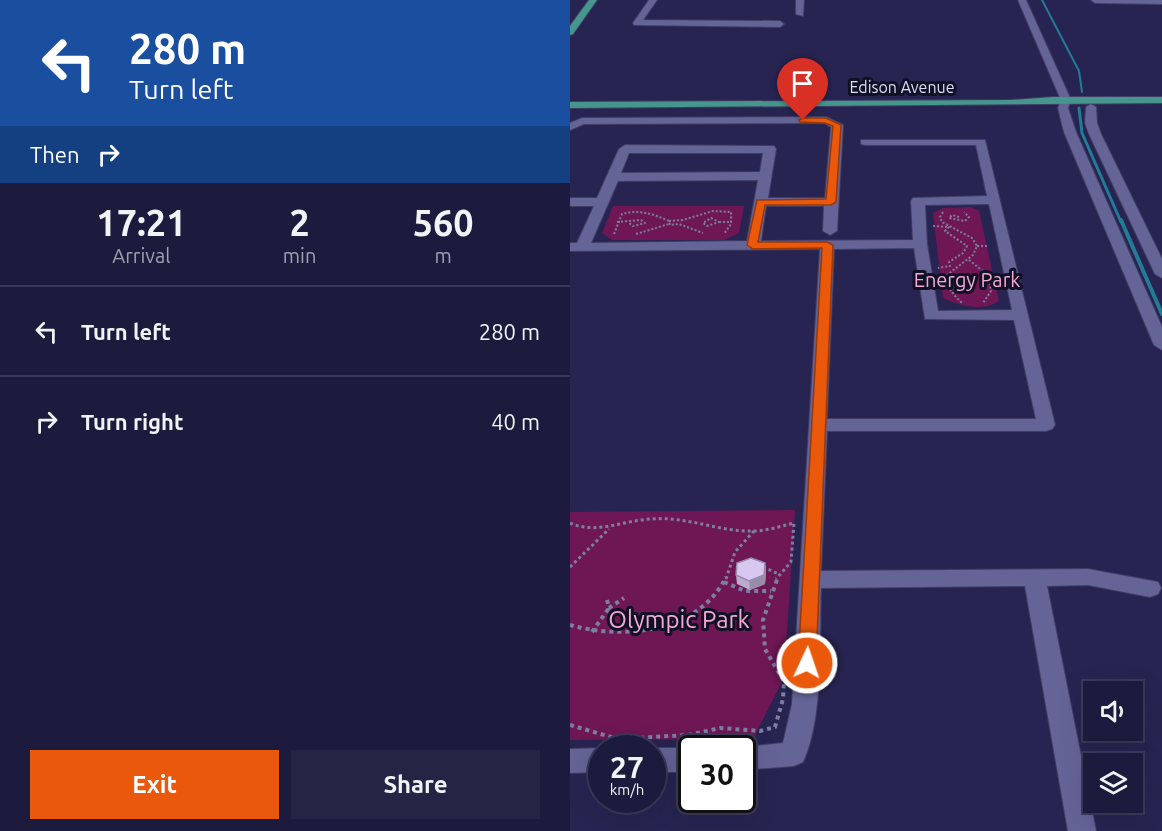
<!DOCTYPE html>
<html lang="en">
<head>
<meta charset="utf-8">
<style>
	:root { --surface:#1d1b3d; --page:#252444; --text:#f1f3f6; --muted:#a0a1b0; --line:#3b3957; --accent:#ea580c }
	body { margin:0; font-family:Ubuntu,sans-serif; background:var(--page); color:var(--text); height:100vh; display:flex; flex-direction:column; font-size:22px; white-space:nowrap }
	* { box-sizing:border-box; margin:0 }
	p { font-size:20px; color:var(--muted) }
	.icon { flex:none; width:33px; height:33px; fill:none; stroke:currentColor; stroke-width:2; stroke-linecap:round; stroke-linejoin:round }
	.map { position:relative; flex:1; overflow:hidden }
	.side { display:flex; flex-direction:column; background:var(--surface); width:570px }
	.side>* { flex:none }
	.hud { background:#1a4fa0; color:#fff; overflow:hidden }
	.tools { position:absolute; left:513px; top:681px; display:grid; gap:12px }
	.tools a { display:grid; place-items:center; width:60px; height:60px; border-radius:0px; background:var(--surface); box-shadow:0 6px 24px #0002,0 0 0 2px var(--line); font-size:30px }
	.speed { position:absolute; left:18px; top:735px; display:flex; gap:12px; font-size:30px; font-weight:700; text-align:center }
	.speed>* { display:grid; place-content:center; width:78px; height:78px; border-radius:50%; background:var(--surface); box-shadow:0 6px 24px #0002,0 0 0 2px var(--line); line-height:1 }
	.speed small { font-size:15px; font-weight:400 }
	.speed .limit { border:3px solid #111; border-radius:9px; background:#fff; color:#111 }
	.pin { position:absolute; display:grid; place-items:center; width:51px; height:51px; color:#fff; margin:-62px -26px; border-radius:50% 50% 50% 0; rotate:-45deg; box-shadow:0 0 6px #0007 }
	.pin .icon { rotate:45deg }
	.me { position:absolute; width:66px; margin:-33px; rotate:3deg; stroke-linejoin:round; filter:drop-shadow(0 0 4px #0008) }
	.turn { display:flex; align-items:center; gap:21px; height:126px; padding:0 30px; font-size:27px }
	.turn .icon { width:78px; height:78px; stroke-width:2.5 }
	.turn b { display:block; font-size:42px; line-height:51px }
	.then { display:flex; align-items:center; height:57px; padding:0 30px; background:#0003; gap:12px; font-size:22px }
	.eta { display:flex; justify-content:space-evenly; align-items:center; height:102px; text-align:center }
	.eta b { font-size:36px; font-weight:600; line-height:42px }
	.action { display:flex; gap:12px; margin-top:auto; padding:12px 30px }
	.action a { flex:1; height:69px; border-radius:0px; background:var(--accent); color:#fff; font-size:24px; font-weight:600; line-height:69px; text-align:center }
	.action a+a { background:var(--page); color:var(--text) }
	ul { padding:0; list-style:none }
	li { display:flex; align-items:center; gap:18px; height:90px; padding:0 30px; border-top:2px solid var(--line) }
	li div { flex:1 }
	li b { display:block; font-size:22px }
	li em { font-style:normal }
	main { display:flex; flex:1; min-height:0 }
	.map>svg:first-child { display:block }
	.green { fill:#6e1754 }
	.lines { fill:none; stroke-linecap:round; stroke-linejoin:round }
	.stream-far2 { stroke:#247b96; stroke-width:2 }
	.stream-far1 { stroke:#247b96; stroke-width:3 }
	.stream { stroke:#247b96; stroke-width:4 }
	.minor-casing { stroke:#413d64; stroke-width:2 }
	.major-casing { stroke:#413d64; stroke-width:2 }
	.path-far2 { stroke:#7e7ea3; stroke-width:2; stroke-dasharray:2 2; stroke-linecap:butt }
	.path-far1 { stroke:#7e7ea3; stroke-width:3; stroke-dasharray:3 3; stroke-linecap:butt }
	.path { stroke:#7e7ea3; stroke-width:4; stroke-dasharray:4 4; stroke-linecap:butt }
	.minor { fill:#646497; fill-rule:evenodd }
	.major { fill:#45968c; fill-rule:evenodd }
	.wall { fill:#baaccf }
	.shaded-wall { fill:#978ca9 }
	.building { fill:#d8c8f1; stroke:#978ca9; stroke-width:1.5 }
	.route { fill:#ea580c; stroke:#983908; stroke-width:1.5 }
	.labels { text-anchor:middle; stroke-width:6; stroke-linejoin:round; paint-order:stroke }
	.far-street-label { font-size:16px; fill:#dbddfa; stroke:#111125 }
	.park-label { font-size:20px; fill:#f5a8d6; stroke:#111125 }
	.near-park-label { font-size:24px; fill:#f5a8d6; stroke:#111125 }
</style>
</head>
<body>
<main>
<section class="side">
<div class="hud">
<div class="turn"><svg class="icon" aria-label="left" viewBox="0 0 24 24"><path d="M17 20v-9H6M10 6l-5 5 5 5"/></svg><div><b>280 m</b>Turn left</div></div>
<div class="then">Then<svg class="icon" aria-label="right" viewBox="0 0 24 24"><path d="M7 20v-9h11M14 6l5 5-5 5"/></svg></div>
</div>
<div class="eta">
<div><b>17:21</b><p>Arrival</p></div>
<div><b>2</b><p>min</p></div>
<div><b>560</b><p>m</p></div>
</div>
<ul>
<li><svg class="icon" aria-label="left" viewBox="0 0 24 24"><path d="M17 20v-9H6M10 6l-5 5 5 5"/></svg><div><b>Turn left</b></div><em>280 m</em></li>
<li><svg class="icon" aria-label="right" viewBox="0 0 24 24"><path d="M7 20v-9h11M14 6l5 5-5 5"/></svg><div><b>Turn right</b></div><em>40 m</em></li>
</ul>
<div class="action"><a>Exit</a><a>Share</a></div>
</section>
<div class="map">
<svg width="592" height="831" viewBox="0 0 592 831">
	<rect width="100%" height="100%" fill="#272451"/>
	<!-- green -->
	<g class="green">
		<path d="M43,206H174L169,233L154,240H42L32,233Z"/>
		<path d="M401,207L409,211L429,301C412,312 390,306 373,298L363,213L373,208Z"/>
		<path d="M225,510L214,678L183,739L0,740V512Z"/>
	</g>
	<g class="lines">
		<!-- stream-far2 -->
		<path class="stream-far2" d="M472,0L509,71L512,92"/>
		<!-- stream-far1 -->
		<path class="stream-far1" d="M509,108L512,133L551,222"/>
		<!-- stream -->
		<path class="stream" d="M551,220L592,314"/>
		<defs>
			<g id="minor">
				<path d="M79,0H87L73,20L210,21L214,24L210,27L64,25L63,23Z"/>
				<path d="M226,0H234L233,16L226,14Z"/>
				<path d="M448,0H456L501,100L498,108L506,132L592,327V350L584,345L494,132L488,108L491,100Z"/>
				<path d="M521,0H592V4L525,3Z"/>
				<path d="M521,104L526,107L527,123L531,134L592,259V278L585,274L519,134L515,123L516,107Z"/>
				<path d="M256,117L273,125L267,231L260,235L253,231L254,206H196L191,241L343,240L341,201L343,198L417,196L406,145H295L291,144V140H415L485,425L482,429L476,431H257L251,571L518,569L588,582L591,588L588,594L580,597L518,585L477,586L526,831H498L455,586L251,588C249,639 254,717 233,762L224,766L172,770V748H165L213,743L222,704L250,249L0,251V243H7L24,206H0V198H27L49,149L55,145L204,146L206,149L198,198H255L261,127L254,123L14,124L0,130V123L12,118ZM59,153H193L190,172L51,173ZM188,180L177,241L21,243L48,181ZM419,204L442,310L368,311L357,244L355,205ZM344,248L355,319L444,320L466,419H257L264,249Z"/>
				<path d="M32,748V772L0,773V749Z"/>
				<path d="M81,748H123H122V772H82V748Z"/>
			</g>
			<g id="major">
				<path d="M19,0H27L3,34L0,35V26Z"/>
				<path d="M483,97H592V103L0,108V102L441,100Z"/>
			</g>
		</defs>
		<!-- minor casing -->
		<use href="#minor" class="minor-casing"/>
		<!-- major casing -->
		<use href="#major" class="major-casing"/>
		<!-- path-far2 -->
		<g class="path-far2">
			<path d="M373,212L370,217L372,222L402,238L407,246L403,255L377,275C375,287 384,295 392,303"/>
			<path d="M389,217L382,215L379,218L395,221L399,217L394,212"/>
			<path d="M141,218L149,222L137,226L133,223Z"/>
			<path d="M99,221L113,220L143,211L161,212V224L154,234"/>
			<path d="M47,222L71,220L75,223L63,226L59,223"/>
			<path d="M149,222H162"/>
			<path d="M363,226L379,227L375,231L397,246L393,253L379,262L380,266L368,268"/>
			<path d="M44,234L52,214C69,209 83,214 99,221L100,225L109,224L133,233"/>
			<path d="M66,234L99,224"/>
			<path d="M407,246H419"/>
			<path d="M399,260L418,275L421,291L413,303"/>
		</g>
		<!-- path-far1 -->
		<g class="path-far1">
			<path d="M0,523C27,535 53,520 82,519C117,516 149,532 183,531C197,531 211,526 224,523L221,562L206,579"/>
			<path d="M0,567L39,529"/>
			<path d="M193,567L209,574"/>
			<path d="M156,579L165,552L184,531"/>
		</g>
		<!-- path -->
		<g class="path">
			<path d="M154,582L175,591H201"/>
			<path d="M37,600L39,608L54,598"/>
			<path d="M0,625C53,640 129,633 156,577"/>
			<path d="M22,632L39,608"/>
			<path d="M0,725L41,737L64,738L118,735L150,728L190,731L205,727L213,699L214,682L195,649L193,620L208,577"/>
		</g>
		<!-- minor -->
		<use href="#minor" class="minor"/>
		<!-- major -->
		<use href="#major" class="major"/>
	</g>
	<!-- wall -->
	<path class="wall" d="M195,563L196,572L195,584L180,590L167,584L166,575Z"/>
	<!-- shaded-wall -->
	<path class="shaded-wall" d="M195,563L196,572L195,584L180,590L179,581Z"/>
	<!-- building -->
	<path class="building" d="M181,558L195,563L194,575L179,581L166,575L167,563Z"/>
	<!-- route -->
	<path class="route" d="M233,118H256L271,125L266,202L261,205H195L188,242H257L263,245L246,663L244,668L237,670L231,668L228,663L252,248L183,249L177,245L187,200L256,199L263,126L255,123L230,122L229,120Z"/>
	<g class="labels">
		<!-- far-street labels -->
		<g class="far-street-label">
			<text x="332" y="93">Edison Avenue</text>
		</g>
		<!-- park labels -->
		<g class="park-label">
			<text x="397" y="287">Energy Park</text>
		</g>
		<!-- near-park labels -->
		<g class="near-park-label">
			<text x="109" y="628">Olympic Park</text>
		</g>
	</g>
</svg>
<div class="tools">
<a><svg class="icon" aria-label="sound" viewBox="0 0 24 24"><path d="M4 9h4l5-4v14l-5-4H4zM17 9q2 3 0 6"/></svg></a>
<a><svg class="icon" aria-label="layers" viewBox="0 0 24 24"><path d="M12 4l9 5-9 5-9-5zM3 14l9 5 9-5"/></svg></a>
</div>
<div class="speed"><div>27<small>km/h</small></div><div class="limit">30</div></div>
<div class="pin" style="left:233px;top:120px;background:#d93025"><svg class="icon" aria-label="arrive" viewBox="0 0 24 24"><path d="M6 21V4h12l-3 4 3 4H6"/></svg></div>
<svg class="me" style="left:237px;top:663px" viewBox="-20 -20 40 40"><circle r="17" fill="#ea580c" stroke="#fff" stroke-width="3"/><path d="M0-11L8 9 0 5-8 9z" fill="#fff"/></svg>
</div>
</main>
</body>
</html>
